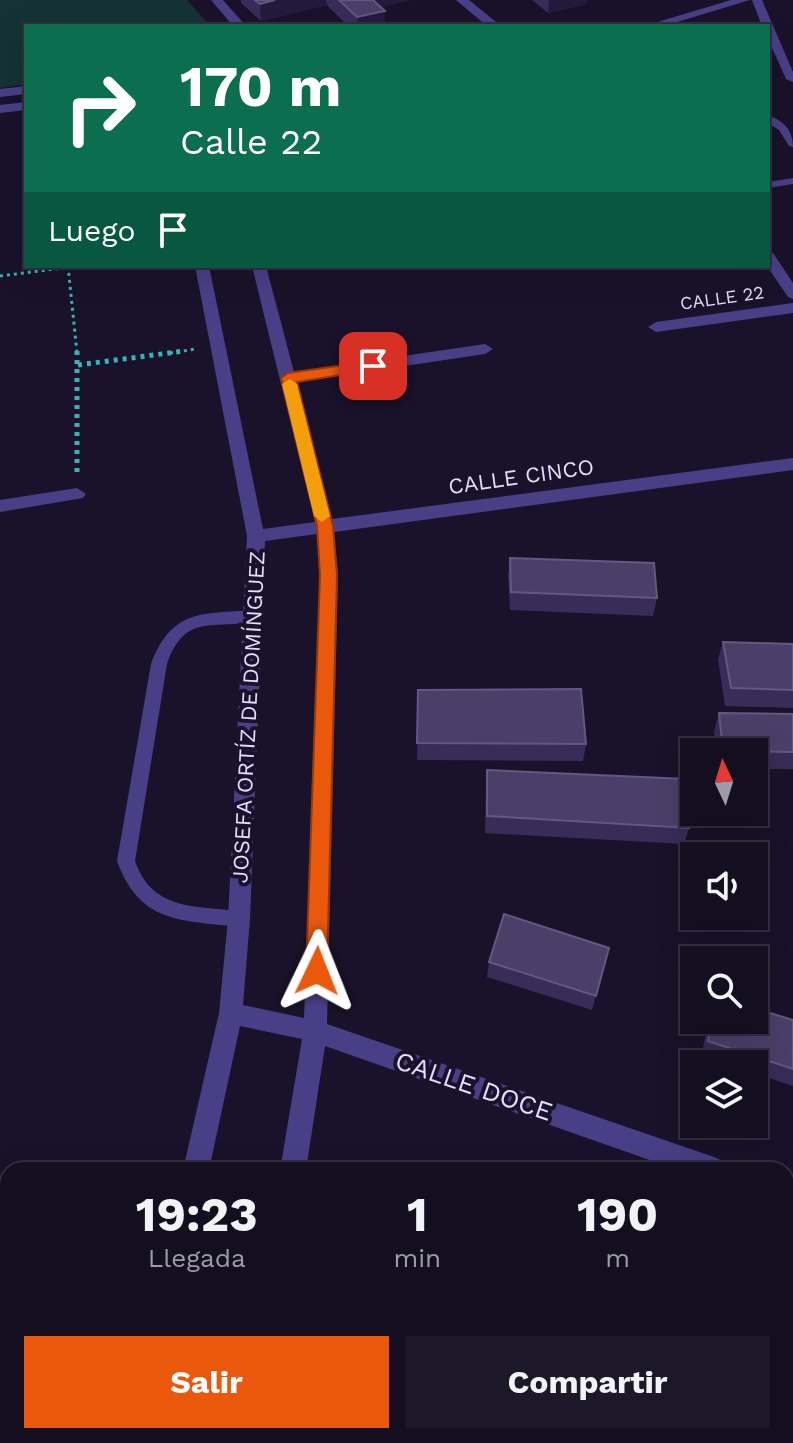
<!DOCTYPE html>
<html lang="es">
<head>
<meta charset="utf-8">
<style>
	:root { --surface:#130e20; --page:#1c1729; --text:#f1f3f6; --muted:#9d9ca5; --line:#322e3e; --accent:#ea580c }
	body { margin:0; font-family:"Work Sans",sans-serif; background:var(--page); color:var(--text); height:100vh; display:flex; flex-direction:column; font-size:30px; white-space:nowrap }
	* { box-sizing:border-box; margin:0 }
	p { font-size:26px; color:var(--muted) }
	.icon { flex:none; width:44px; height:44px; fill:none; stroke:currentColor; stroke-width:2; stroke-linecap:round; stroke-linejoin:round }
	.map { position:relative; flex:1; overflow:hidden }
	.panel { position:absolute; left:0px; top:1162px; width:794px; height:282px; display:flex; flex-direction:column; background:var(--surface); border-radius:24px 24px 0 0; box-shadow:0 8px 32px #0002,0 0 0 2px var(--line) }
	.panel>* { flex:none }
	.guide { position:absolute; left:24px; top:24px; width:746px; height:244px; border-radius:0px; box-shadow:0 8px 32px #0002,0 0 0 2px var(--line); background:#0b6e4f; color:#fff; overflow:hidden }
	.needle { width:52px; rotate:356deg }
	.buttons { position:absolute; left:680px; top:738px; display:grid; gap:16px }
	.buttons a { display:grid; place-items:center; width:88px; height:88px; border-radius:0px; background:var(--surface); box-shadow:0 8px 32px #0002,0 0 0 2px var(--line); font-size:40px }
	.pin { position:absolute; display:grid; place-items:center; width:68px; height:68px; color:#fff; margin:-34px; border-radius:16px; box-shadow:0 4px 12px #0006 }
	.me { position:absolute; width:88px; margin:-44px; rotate:2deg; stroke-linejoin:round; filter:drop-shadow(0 0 6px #0008) }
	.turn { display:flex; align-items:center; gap:28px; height:168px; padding:0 24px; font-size:36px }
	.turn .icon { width:104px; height:104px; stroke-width:2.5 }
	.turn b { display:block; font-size:56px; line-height:68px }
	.then { display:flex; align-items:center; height:76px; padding:0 24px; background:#0003; gap:16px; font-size:30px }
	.eta { display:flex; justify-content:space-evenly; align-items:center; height:136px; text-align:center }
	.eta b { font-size:48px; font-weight:700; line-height:56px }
	.button { display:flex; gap:16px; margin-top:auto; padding:16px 24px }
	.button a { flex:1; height:92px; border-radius:0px; background:var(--accent); color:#fff; font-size:32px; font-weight:700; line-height:92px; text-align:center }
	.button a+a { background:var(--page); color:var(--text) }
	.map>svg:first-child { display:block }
	.green { fill:#153234 }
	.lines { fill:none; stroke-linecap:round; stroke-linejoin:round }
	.path-far1 { stroke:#36b3b9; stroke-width:3; stroke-dasharray:3 4; stroke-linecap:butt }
	.path { stroke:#36b3b9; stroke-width:5; stroke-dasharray:4 5; stroke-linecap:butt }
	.lane { fill:#493f87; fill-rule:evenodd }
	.street { fill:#493f87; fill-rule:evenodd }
	.wall { fill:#392c58 }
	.shaded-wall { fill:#241a3e }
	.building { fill:#4b3f69; stroke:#635881; stroke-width:2 }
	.route { fill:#ea580c; stroke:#983908; stroke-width:2 }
	.slow { fill:#f59e0b }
	.labels { text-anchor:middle; stroke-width:8; stroke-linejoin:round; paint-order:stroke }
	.far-street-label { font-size:18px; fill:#e4ddfe; stroke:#19122a }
	.street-label { font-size:22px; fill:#e4ddfe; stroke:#19122a }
	.near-street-label { font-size:26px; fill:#e4ddfe; stroke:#19122a }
</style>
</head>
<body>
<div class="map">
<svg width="793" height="1443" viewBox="0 0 793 1443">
	<rect width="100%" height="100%" fill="#19122a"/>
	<!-- green -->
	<path class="green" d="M0,0H187L210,26H26V84L0,88Z"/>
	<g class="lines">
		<!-- path-far1 -->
		<g class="path-far1">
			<path d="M68,266L77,353"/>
			<path d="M0,276L79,266"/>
			<path d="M170,353L196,349"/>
		</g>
		<!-- path -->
		<g class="path">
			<path d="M77,351V472"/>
			<path d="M78,365L184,351"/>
		</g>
		<!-- lane -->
		<g class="lane">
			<path d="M752,0H762L793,72V82L786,79L768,39V26H762Z"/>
			<path d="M768,115C784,121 793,130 793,147L789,146L779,130L768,123Z"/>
			<path d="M793,178V184L768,188V182Z"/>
			<path d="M253,610L258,612L261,616L258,620C215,632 186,610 167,664L135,861C152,910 194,906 239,911L245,913L248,919L245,925L239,927C181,920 140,924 117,861L151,664C172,609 201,614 253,610Z"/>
		</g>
		<!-- street -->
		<g class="street">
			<path d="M211,0H223L246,26H233Z"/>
			<path d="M456,0H469L501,26H487Z"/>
			<path d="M731,0H750L664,26H644Z"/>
			<path d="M26,86V94L0,97V89Z"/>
			<path d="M26,102V110L0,113V105Z"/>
			<path d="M768,252L773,253L793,283V299L788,297L767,266Z"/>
			<path d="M195,266H209L263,529L315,522L252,266H266L294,372L485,344L493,349L485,354L297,382L332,519L793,458V470L334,532L338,575L327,1024L714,1157L723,1161L727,1170H678L325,1046L306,1170H280L302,1039L240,1026L209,1170H183L219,1013L228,919L247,536ZM317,534L320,575L304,1018L243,1005L250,919L265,541Z"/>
			<path d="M793,303V313L656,332L648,327L656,322Z"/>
			<path d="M77,488L86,494L83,498L0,512V500Z"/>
			<path d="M786,1182L793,1184V1210L786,1208Z"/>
			<path d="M81,1436H109L106,1443H78Z"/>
			<path d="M183,1436H211L208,1443H180Z"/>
		</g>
	</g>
	<!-- wall -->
	<g class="wall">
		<path d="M241,0H410L381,7L385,26H348L327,5L261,21L241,3Z"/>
		<path d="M532,0H587V4L548,13Z"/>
		<path d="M510,558L657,598L653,616L510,610L508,576Z"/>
		<path d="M723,642L793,644V708L725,706L718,659Z"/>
		<path d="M418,690L586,744L583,761L417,760Z"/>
		<path d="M719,713L793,714V769H754V752H716L714,731Z"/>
		<path d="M487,770L689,828L684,844L485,833L486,787Z"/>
		<path d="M609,948L592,1010L487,977L489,962Z"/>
		<path d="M708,1020H793V1086L754,1073V1064H728L702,1055Z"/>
	</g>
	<!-- shaded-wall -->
	<g class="shaded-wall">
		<path d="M275,0H326L327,5L261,21L260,4Z"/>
		<path d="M366,0H410L367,11Z"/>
		<path d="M549,0H587V4L548,13Z"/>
		<path d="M385,11V26H358L357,17Z"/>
	</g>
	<!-- building -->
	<g class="building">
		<path d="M255,0H275L260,4Z"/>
		<path d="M339,0H373L385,11L357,17Z"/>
		<path d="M510,558L654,563L657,598L511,592Z"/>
		<path d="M723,642L793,644V690L731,688Z"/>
		<path d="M581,689L586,744L417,743L418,690Z"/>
		<path d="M719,713L793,714V752L723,751Z"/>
		<path d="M487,770L686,779L689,828L487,816Z"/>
		<path d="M504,914L609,948L596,996L489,962Z"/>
		<path d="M754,1008L793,1020V1069L708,1041L712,1020H754Z"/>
	</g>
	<!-- route -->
	<path class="route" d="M373,361L378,362V369L297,382L333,526L337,575L327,971L324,978L317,981L309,978L306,971L320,575L317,526L281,378L288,373Z"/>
	<!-- slow -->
	<path class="slow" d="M290,379L297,384L330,516L322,522L314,516L282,384Z"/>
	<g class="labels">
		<!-- far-street labels -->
		<g class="far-street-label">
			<text transform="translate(722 298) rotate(-8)" y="6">CALLE 22</text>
		</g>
		<!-- street labels -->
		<g class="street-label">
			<text transform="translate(521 476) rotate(-8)" y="8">CALLE CINCO</text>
			<text transform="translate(248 717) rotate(-87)" y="8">JOSEFA ORTÍZ DE DOMÍNGUEZ</text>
		</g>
		<!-- near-street labels -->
		<g class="near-street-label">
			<text transform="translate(474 1086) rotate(19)" y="9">CALLE DOCE</text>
		</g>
	</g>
</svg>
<div class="buttons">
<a><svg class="needle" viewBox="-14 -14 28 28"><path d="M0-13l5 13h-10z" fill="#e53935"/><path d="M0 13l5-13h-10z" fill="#9d9ca5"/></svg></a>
<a><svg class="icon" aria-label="sound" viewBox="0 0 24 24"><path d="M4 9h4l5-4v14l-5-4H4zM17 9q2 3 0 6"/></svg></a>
<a><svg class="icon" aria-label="search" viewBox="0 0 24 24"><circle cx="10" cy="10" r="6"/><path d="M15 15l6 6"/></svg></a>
<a><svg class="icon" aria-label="layers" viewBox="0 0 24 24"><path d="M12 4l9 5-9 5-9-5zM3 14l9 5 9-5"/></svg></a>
</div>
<div class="pin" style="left:373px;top:366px;background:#d93025"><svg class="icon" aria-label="arrive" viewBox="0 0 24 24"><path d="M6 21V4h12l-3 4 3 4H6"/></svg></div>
<svg class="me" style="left:317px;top:971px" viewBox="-20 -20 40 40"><path d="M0-17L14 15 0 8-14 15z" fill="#ea580c" stroke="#fff" stroke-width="4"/></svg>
<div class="guide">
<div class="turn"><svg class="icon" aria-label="right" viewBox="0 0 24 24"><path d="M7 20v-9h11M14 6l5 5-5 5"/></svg><div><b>170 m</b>Calle 22</div></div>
<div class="then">Luego<svg class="icon" aria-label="arrive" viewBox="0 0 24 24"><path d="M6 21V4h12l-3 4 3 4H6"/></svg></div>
</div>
<section class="panel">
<div class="eta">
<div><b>19:23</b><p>Llegada</p></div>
<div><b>1</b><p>min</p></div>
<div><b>190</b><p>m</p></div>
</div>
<div class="button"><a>Salir</a><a>Compartir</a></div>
</section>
</div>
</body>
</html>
